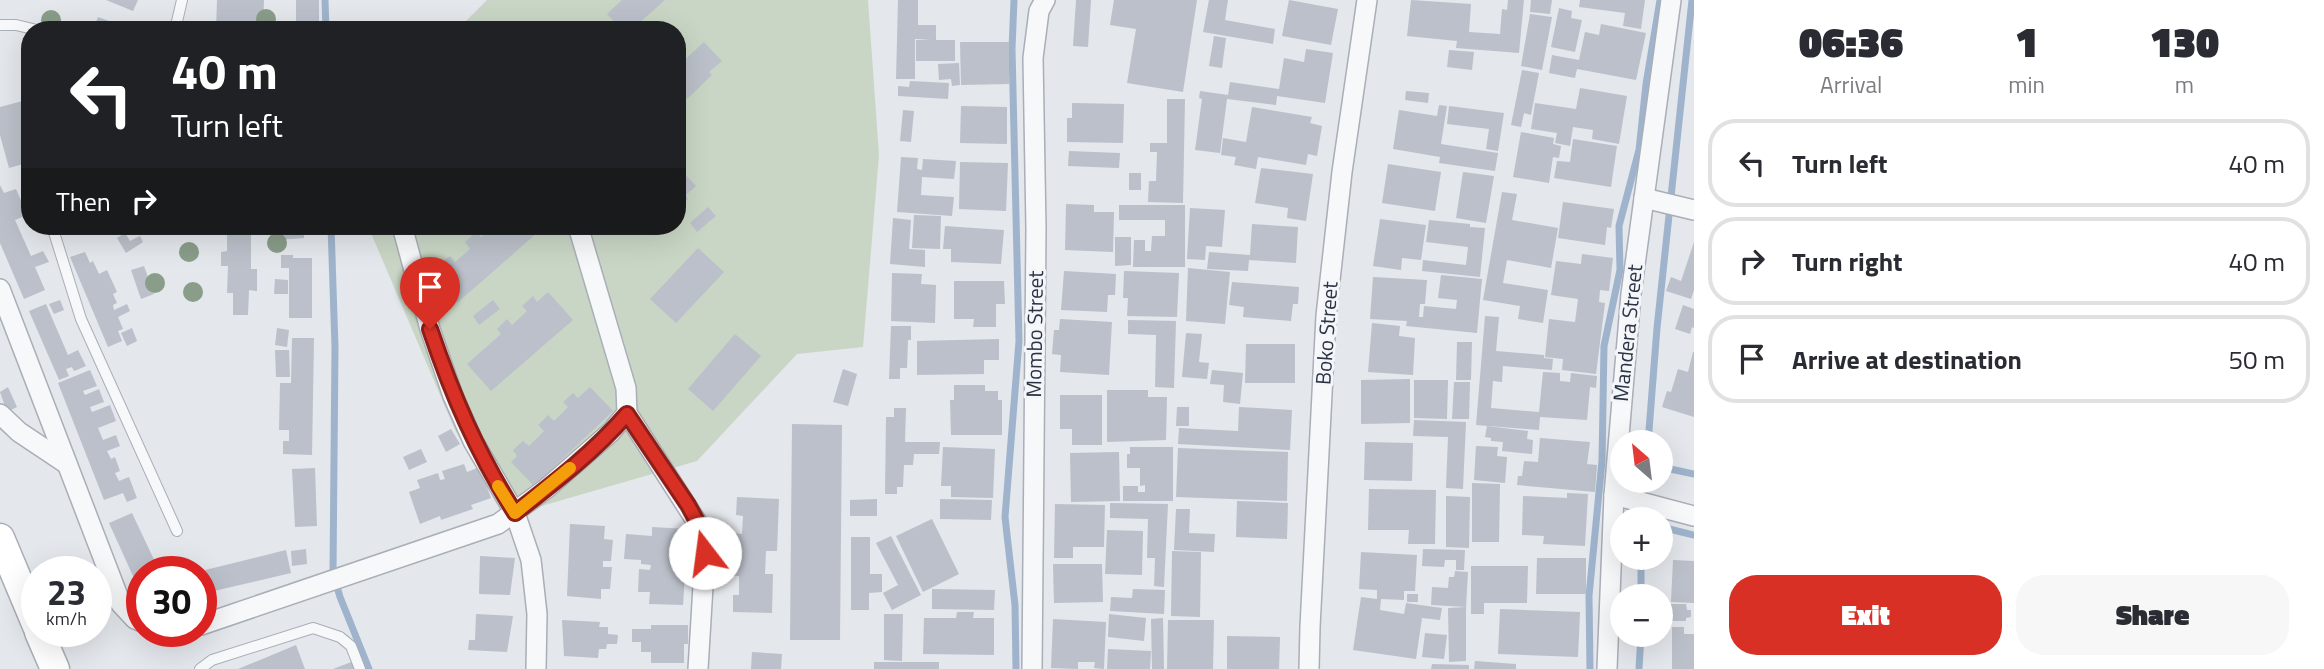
<!DOCTYPE html>
<html lang="en">
<head>
<meta charset="utf-8">
<style>
	:root { --surface:#fff; --page:#f7f7f7; --text:#2b2b33; --muted:#7c7c81; --line:#e1e1e2; --accent:#d93025 }
	body { margin:0; font-family:"Titillium Web",sans-serif; background:var(--page); color:var(--text); height:100vh; display:flex; flex-direction:column; font-size:26px; white-space:nowrap }
	* { box-sizing:border-box; margin:0 }
	p { font-size:23px; color:var(--muted) }
	.icon { flex:none; width:38px; height:38px; fill:none; stroke:currentColor; stroke-width:2; stroke-linecap:round; stroke-linejoin:round }
	.map { position:relative; flex:1; overflow:hidden }
	.panel { display:flex; flex-direction:column; background:var(--surface); width:630px }
	.panel>* { flex:none }
	.hud { position:absolute; left:21px; top:21px; width:665px; height:214px; border-radius:28px; box-shadow:0 7px 28px #0002; background:#202124; color:#fff; overflow:hidden }
	.needle { width:46px; rotate:332deg }
	.buttons { position:absolute; left:1610px; top:430px; display:grid; gap:14px }
	.buttons a { display:grid; place-items:center; width:63px; height:63px; border-radius:50%; background:var(--surface); box-shadow:0 7px 28px #0002; font-size:35px }
	.speed { position:absolute; left:21px; top:556px; display:flex; gap:14px; font-size:35px; font-weight:700; text-align:center }
	.speed>* { display:grid; place-content:center; width:91px; height:91px; border-radius:50%; background:var(--surface); box-shadow:0 7px 28px #0002; line-height:1 }
	.speed small { font-size:18px; font-weight:400 }
	.speed .limit { border:10px solid #d22; background:#fff; color:#111 }
	.pin { position:absolute; display:grid; place-items:center; width:60px; height:60px; color:#fff; margin:-72px -30px; border-radius:50% 50% 50% 0; rotate:-45deg; box-shadow:0 0 7px #0007 }
	.pin .icon { rotate:45deg }
	.me { position:absolute; width:77px; margin:-38px; rotate:345deg; stroke-linejoin:round; filter:drop-shadow(0 0 5px #0008) }
	.turn { display:flex; align-items:center; gap:24px; height:147px; padding:0 35px; font-size:32px }
	.turn .icon { width:91px; height:91px; stroke-width:2.5 }
	.turn b { display:block; font-size:49px; line-height:60px }
	.then { display:flex; align-items:center; height:66px; padding:0 35px; background:#0003; gap:14px; font-size:26px }
	.eta { display:flex; justify-content:space-evenly; align-items:center; height:119px; text-align:center }
	.eta b { font-size:42px; font-weight:800; line-height:49px }
	.action { display:flex; gap:14px; margin-top:auto; padding:14px 35px }
	.action a { flex:1; height:80px; border-radius:28px; background:var(--accent); color:#fff; font-size:28px; font-weight:800; line-height:80px; text-align:center }
	.action a+a { background:var(--page); color:var(--text) }
	ul { padding:0; list-style:none }
	li { display:flex; align-items:center; gap:21px; height:88px; margin:0 14px 10px; padding:0 21px; border:4px solid var(--line); border-radius:28px }
	li div { flex:1 }
	li b { display:block; font-size:26px }
	li em { font-style:normal }
	main { display:flex; flex:1; min-height:0 }
	.map>svg:first-child { display:block }
	.green { fill:#c9d6c5 }
	.lines { fill:none; stroke-linecap:round; stroke-linejoin:round }
	.stream { stroke:#9fb4cc; stroke-width:7 }
	.building { fill:#bbc0ca }
	.lane-casing { stroke:#a9aeb7; stroke-width:12 }
	.street-casing { stroke:#a9aeb7; stroke-width:22 }
	.secondary-casing { stroke:#a9aeb7; stroke-width:31 }
	.lane { stroke:#f7f8fa; stroke-width:10 }
	.street { stroke:#f7f8fa; stroke-width:19 }
	.secondary { stroke:#fff; stroke-width:28 }
	.tree { fill:#899d89 }
	.route-casing { stroke:#8d1f18; stroke-width:18 }
	.route { stroke:#d93025; stroke-width:12 }
	.slow { stroke:#f59e0b; stroke-width:12 }
	.labels { text-anchor:middle; stroke-width:6; stroke-linejoin:round; paint-order:stroke }
	.street-label { font-size:21px; fill:#2b3445; stroke:#f4f6f9 }
</style>
</head>
<body>
<main>
<div class="map">
<svg width="1694" height="669" viewBox="0 0 1694 669">
	<rect width="100%" height="100%" fill="#e4e7ec"/>
	<!-- green -->
	<path class="green" d="M487,0H868L879,155L863,347L797,354L697,461L507,516L455,430L368,226H677V30H457Z"/>
	<g class="lines">
		<!-- stream -->
		<g class="stream">
			<path d="M325,0L326,30"/>
			<path d="M1014,0L1012,49L1019,341L1005,517L1015,605L1016,669"/>
			<path d="M331,226L335,347L333,573L340,597L369,669"/>
			<path d="M1648,443L1657,328L1692,0"/>
			<path d="M1661,467L1694,474"/>
			<path d="M1643,520L1645,481"/>
			<path d="M1661,527L1694,535"/>
			<path d="M1641,558V597"/>
			<path d="M1590,669L1589,596L1602,461L1604,346L1620,270L1619,226L1639,150L1646,84L1660,0"/>
			<path d="M1639,669L1641,635"/>
		</g>
	</g>
	<!-- building -->
	<g class="building">
		<path d="M106,0H138L133,11Z"/>
		<path d="M217,0H264L263,30H216Z"/>
		<rect x="296" y="0" width="23" height="22"/>
		<path d="M622,0H665L631,30H622L607,14Z"/>
		<path d="M898,0H918V25H936V40H955V61H916V40L931,39H915V79H896Z"/>
		<path d="M1076,0H1091L1088,47L1073,46Z"/>
		<path d="M1114,0H1197L1183,92L1127,83L1136,29L1110,25Z"/>
		<path d="M1209,0H1228L1225,20L1275,29L1273,44L1203,32Z"/>
		<path d="M1289,0L1338,9L1331,45L1282,36Z"/>
		<path d="M1411,0L1471,4L1469,32L1500,34L1502,9L1507,10L1508,0H1524L1519,53L1456,48L1457,41L1407,36Z"/>
		<path d="M1531,0H1552L1550,14L1530,12Z"/>
		<path d="M1580,0H1645L1641,29L1623,26L1625,13L1579,7Z"/>
		<path d="M1559,8L1572,11L1571,18L1582,20L1575,52L1551,47Z"/>
		<path d="M1530,14L1552,17L1542,70L1521,66Z"/>
		<path d="M98,17L120,25L118,30H93Z"/>
		<path d="M592,21L599,28L604,24L609,30H582Z"/>
		<path d="M1601,24L1646,33L1636,80L1577,69L1575,78L1549,73L1552,55L1579,60L1585,32L1599,35Z"/>
		<path d="M1214,36L1226,38L1222,68L1209,66Z"/>
		<path d="M704,42L722,61L709,72L712,75L687,99L683,95L677,101V67Z"/>
		<path d="M960,42H1009V84L961,85Z"/>
		<path d="M1306,49L1333,53L1325,103L1277,96L1276,105L1227,99L1220,153L1195,150L1202,99L1199,98L1200,91L1228,95L1230,82L1279,89L1284,58L1304,62Z"/>
		<path d="M1449,50L1474,52L1472,70L1447,67Z"/>
		<path d="M959,63L960,85L952,86L951,79L939,80L938,64Z"/>
		<path d="M1522,70L1539,73L1531,115L1524,113L1521,127L1511,125Z"/>
		<path d="M910,81L949,83L948,99L898,96V86L909,87Z"/>
		<path d="M1580,88L1627,96L1619,144L1592,139L1593,130L1573,127L1570,146L1555,143L1557,133L1531,129L1535,103L1576,109Z"/>
		<path d="M1406,91L1429,93L1428,103L1405,100Z"/>
		<path d="M30,99V162L9,168L0,135V107Z"/>
		<path d="M1167,99H1185L1183,203L1148,202L1149,181H1156L1157,152H1150V143H1167Z"/>
		<path d="M1072,103L1124,104L1123,143L1067,142V118H1072Z"/>
		<path d="M1439,105L1447,106L1441,144L1498,153L1495,171L1439,163L1440,157L1393,149L1399,110L1437,116Z"/>
		<path d="M961,106L1007,107V144L960,143Z"/>
		<path d="M1449,106L1504,113L1498,151L1486,149L1489,129L1447,124Z"/>
		<path d="M1252,107L1312,117L1310,123L1322,126L1317,156L1308,154L1306,165L1258,157L1256,169L1234,165L1236,157L1221,155L1223,138L1246,142Z"/>
		<path d="M903,110L914,111L911,142L900,141Z"/>
		<path d="M1521,132L1554,138L1553,144L1561,146L1559,158L1553,157L1549,183L1513,177Z"/>
		<path d="M1573,139L1617,146L1611,187L1554,178L1557,161L1570,162Z"/>
		<path d="M1069,151L1120,153L1119,168L1068,166Z"/>
		<path d="M901,157L918,158L917,169L922,170L923,159L956,161L954,179L922,177L921,195L954,197L952,216L897,212Z"/>
		<path d="M960,162L1008,163L1006,211L959,209Z"/>
		<path d="M1388,164L1441,172L1435,211L1382,203Z"/>
		<path d="M677,166L696,186L686,195L688,199L677,209Z"/>
		<path d="M1261,168L1313,174L1306,221L1287,218L1288,208L1255,203Z"/>
		<path d="M1463,172L1494,176L1486,223L1456,218Z"/>
		<rect x="1129" y="173" width="12" height="17"/>
		<path d="M0,185L4,193L16,189L27,215L15,220L31,256L43,251L49,262L35,267L45,290L24,299L0,243Z"/>
		<path d="M1502,192L1517,194L1512,220L1558,228L1551,268L1507,260L1503,283L1548,290L1543,323L1518,319L1520,306L1483,300Z"/>
		<path d="M1563,202L1614,209L1611,228L1607,227L1605,245L1558,238Z"/>
		<path d="M1066,204L1094,205V212H1114L1113,252L1065,250Z"/>
		<path d="M1119,205H1185V267H1133L1134,240H1145V251H1151L1152,236H1165V220H1119Z"/>
		<path d="M708,207L716,216L697,232L690,223Z"/>
		<path d="M1190,208L1225,210L1222,247L1206,246L1205,260L1187,259Z"/>
		<path d="M914,215L941,216L940,249L912,248Z"/>
		<path d="M893,218L911,220L909,249L925,250V267L890,264Z"/>
		<path d="M1380,219L1426,225L1421,260L1402,258L1401,270L1373,266Z"/>
		<path d="M1429,220L1470,224V227L1485,228L1480,277L1422,271L1423,260L1466,265L1468,247L1426,242Z"/>
		<path d="M1252,224L1298,227L1296,263L1249,260L1248,271L1207,269L1209,252L1250,255Z"/>
		<path d="M227,226H251V269H257V291L249,290L248,315H233V293H227L228,266H221V252L227,251Z"/>
		<path d="M276,226H304V238L276,240Z"/>
		<path d="M494,226H531L537,233L457,303L436,279L444,272L438,266L450,256L455,262L470,249L465,242L476,232L481,237Z"/>
		<path d="M945,226L1004,230L1001,264L951,262V249H943Z"/>
		<path d="M125,233L130,241L140,236L143,242L126,253L117,238Z"/>
		<path d="M1115,237H1131V265L1115,266Z"/>
		<path d="M1694,242V290L1691,299L1666,291L1671,277L1681,281Z"/>
		<path d="M698,248L724,272L676,323L650,299Z"/>
		<path d="M85,252L90,263L93,261L99,274L107,270L117,292L113,294L117,303L113,305L114,310L127,304L130,311L118,317L123,329L118,331L122,341L108,347L70,257Z"/>
		<path d="M1582,254L1613,258L1609,291L1600,290L1599,302L1605,303L1596,374L1562,370L1563,359L1545,357L1549,319L1575,322L1578,299L1551,295L1556,261L1581,264Z"/>
		<path d="M281,255H293V258H312V318H289V268H281Z"/>
		<path d="M144,266L154,294L141,299L131,270Z"/>
		<path d="M1188,268L1230,272L1225,324L1186,321Z"/>
		<path d="M1064,271L1116,274L1115,295H1108L1107,312L1061,310Z"/>
		<path d="M1124,271L1179,273L1177,317L1127,316L1128,298H1123Z"/>
		<path d="M892,273L922,274L921,284L936,285L935,323L891,321Z"/>
		<path d="M1441,275L1482,279L1477,333L1406,326L1407,321L1370,319L1373,277L1427,280L1425,304H1420L1419,317H1423L1424,306L1456,309L1457,300L1438,298Z"/>
		<path d="M275,279L288,280V294H274Z"/>
		<path d="M954,281H1004L1005,304H996V327H973L974,319H954Z"/>
		<path d="M1232,282L1299,287L1298,304H1293L1291,321L1243,317L1244,307L1229,305Z"/>
		<path d="M548,292L573,320L491,391L467,364L501,334L497,329L507,319L512,325L527,311L522,306L533,296L537,302Z"/>
		<path d="M60,300L64,310L54,314L49,304Z"/>
		<path d="M493,300L500,309L479,325L473,316Z"/>
		<path d="M46,304L68,355L78,350L86,366L74,371L72,367L66,369L69,376L59,380L29,311Z"/>
		<path d="M1683,305L1694,309V328L1692,327L1690,334L1675,329Z"/>
		<path d="M1485,316L1499,317L1496,351L1544,355V358L1553,359L1552,370L1503,366L1502,382L1493,381L1491,408L1539,412L1543,372L1560,373V381L1570,382L1571,373L1597,376L1596,388L1590,387L1587,420L1540,417L1539,430L1476,425Z"/>
		<path d="M1060,319L1112,322L1109,375L1060,372L1061,355L1052,354L1054,330H1059Z"/>
		<path d="M1128,320L1176,321L1174,388L1155,387L1156,335L1128,334Z"/>
		<path d="M1372,323L1400,326L1399,336L1415,338L1413,375L1368,372Z"/>
		<path d="M891,326H911V340H908L907,368H900V379H889Z"/>
		<path d="M132,328L137,341L127,346L121,333Z"/>
		<path d="M277,328L289,330L287,347L275,345Z"/>
		<path d="M1186,333L1202,334L1199,362L1209,363L1207,379L1182,377Z"/>
		<path d="M735,334L761,356L713,411L688,389Z"/>
		<path d="M292,338H314L312,455L283,454V441H289V430H279L280,383H291Z"/>
		<path d="M999,339V360H984V374L917,375V341Z"/>
		<path d="M1457,342H1472L1471,380H1456Z"/>
		<path d="M1246,344H1295V383H1245Z"/>
		<path d="M275,350H289L290,377H276Z"/>
		<path d="M1693,352H1694V417L1662,407L1667,391L1671,392L1678,369L1688,372Z"/>
		<path d="M843,369L857,374L848,406L833,402Z"/>
		<path d="M90,370L97,386L83,391L85,395L99,389L104,402L90,407L92,412L110,405L116,421L98,428L103,440L116,435L120,446L107,451L111,459L115,457L120,471L115,473L119,481L129,477L137,498L127,502L123,493L104,500L58,383Z"/>
		<path d="M1212,370L1243,373L1240,404L1223,402L1224,385L1210,384Z"/>
		<path d="M1410,379V423L1361,424V380Z"/>
		<path d="M1414,380H1448L1447,419L1414,418Z"/>
		<path d="M1454,382H1470L1469,419H1452Z"/>
		<path d="M954,385H985V391H998V400H1002V435H951L950,400H954Z"/>
		<path d="M8,387L17,407L7,412L0,392Z"/>
		<path d="M590,387L613,411L534,486L511,462L517,456L513,450L523,441L529,446L544,431L538,425L548,415L554,421L568,407L563,402L573,393L578,398Z"/>
		<path d="M1107,390H1148V397H1167L1166,440L1107,442Z"/>
		<path d="M1060,395H1102V445H1072V429H1060Z"/>
		<path d="M1177,407H1189V426H1176Z"/>
		<path d="M1239,407L1292,410L1290,450L1178,444L1179,428L1238,431Z"/>
		<path d="M894,408H906L905,442H940L939,454H914L913,465H904L903,487H897V494H885L886,417H894Z"/>
		<path d="M1414,420L1466,422L1463,489L1446,488L1448,437L1413,436Z"/>
		<path d="M792,424L842,425L840,640H790Z"/>
		<path d="M1487,426L1528,431L1527,439L1533,440L1532,454L1502,451L1503,442L1491,441V438L1485,437Z"/>
		<path d="M451,429L460,444L446,452L438,436Z"/>
		<path d="M1540,438L1590,442L1587,464L1597,465L1595,492L1517,485L1518,476H1522L1524,461L1538,462Z"/>
		<path d="M1365,442L1413,443L1412,481L1364,480Z"/>
		<path d="M1476,446L1498,447L1497,456L1507,457L1505,483L1474,480Z"/>
		<path d="M943,447L995,449L993,498L951,497V486H941Z"/>
		<path d="M1130,447H1173V501H1123V486H1138V492H1145V485L1140,486V468H1127V454H1130Z"/>
		<path d="M1178,448L1288,452L1287,501L1176,497Z"/>
		<path d="M421,449L427,462L409,470L403,457Z"/>
		<path d="M1119,452L1120,501L1071,502L1070,453Z"/>
		<path d="M464,464L467,472L480,467L491,498L471,505L473,509L441,520L440,516L420,524L409,492L420,488L417,480L438,473L440,480L445,479L442,471Z"/>
		<path d="M315,468L317,526L295,527L292,469Z"/>
		<path d="M1472,483L1500,484L1499,542H1472Z"/>
		<path d="M1369,489L1436,490L1435,544H1408L1409,530H1368Z"/>
		<path d="M1567,493L1588,494L1585,546L1543,544L1544,536L1522,535L1523,496L1567,498Z"/>
		<path d="M1446,496L1470,497L1469,548L1446,547Z"/>
		<path d="M737,497L779,499L777,551H766L765,574H773L772,613L733,612V595H739V576L726,575L727,555H731L732,533L742,534L743,516L736,515Z"/>
		<path d="M877,499V516H850V500Z"/>
		<path d="M940,499L992,500L991,520L940,519Z"/>
		<path d="M1237,501L1288,503L1287,539L1236,537Z"/>
		<path d="M1110,503L1168,504L1164,587L1154,586L1155,558H1147L1148,519L1110,518Z"/>
		<path d="M1055,504L1105,505L1104,547H1073V558H1054Z"/>
		<path d="M1176,509H1190L1189,533L1215,534L1214,552L1174,550Z"/>
		<path d="M132,513L157,566L133,576L109,523Z"/>
		<path d="M932,519L959,574L923,592L896,536Z"/>
		<path d="M570,524L605,526L604,539L613,540L611,561H603V567H612L610,589H601V599L567,596Z"/>
		<path d="M652,527L688,529L683,605L649,604L650,592H638L639,569L650,570L651,565L641,564V560L624,559L626,534L652,536Z"/>
		<path d="M1107,530L1143,531L1142,575L1105,574Z"/>
		<path d="M891,536L921,595L892,610L883,593L898,585L876,543Z"/>
		<path d="M851,537H870V574H882V592L869,593V610H851Z"/>
		<path d="M306,549L307,564L292,566L291,551Z"/>
		<path d="M1423,549L1465,550L1464,570H1456V560H1445L1444,567L1422,566Z"/>
		<path d="M286,550L291,573L201,594V571Z"/>
		<path d="M1172,551L1201,552L1200,617L1171,616Z"/>
		<path d="M1361,552L1417,555L1415,591H1404V600L1381,599L1380,610L1404,614L1406,603L1442,608L1440,620L1422,618L1416,659L1353,650L1361,597L1377,599V590L1359,589Z"/>
		<path d="M480,556L515,558L510,595L479,594Z"/>
		<path d="M1537,558H1586V594H1536Z"/>
		<path d="M1673,560L1694,561V603L1671,602Z"/>
		<path d="M1053,564H1102L1103,602L1054,603Z"/>
		<path d="M1471,566H1528L1527,603H1484V614H1471Z"/>
		<path d="M1455,571L1468,572L1466,607L1431,605L1432,587L1448,588L1449,577H1454Z"/>
		<path d="M932,589L995,590L994,610L932,609Z"/>
		<path d="M1133,589L1165,590L1164,614L1110,611L1111,597L1132,598Z"/>
		<rect x="1407" y="594" width="11" height="8"/>
		<path d="M1665,604H1686L1687,610H1691V617L1686,618V621H1665Z"/>
		<path d="M1466,607V661L1449,662L1448,608Z"/>
		<path d="M1500,609L1580,612L1578,657L1498,654Z"/>
		<path d="M957,612H974L973,618H994V655L923,654L924,618H956Z"/>
		<path d="M476,614L513,616L507,652L468,650L469,640H475Z"/>
		<path d="M884,614H903L902,661L884,660Z"/>
		<path d="M1109,614L1146,618L1144,641L1108,637Z"/>
		<path d="M1163,618L1164,669H1152L1151,619Z"/>
		<path d="M1053,619L1106,622L1104,669L1094,668L1095,662H1078V669L1051,668Z"/>
		<path d="M562,620L600,622L599,627H608V634L618,635L617,644H607L606,649H599L598,658L564,656Z"/>
		<path d="M1168,620H1214L1213,669H1167Z"/>
		<path d="M651,625H688V644H684V663H651V652H641V642H632V629H651Z"/>
		<path d="M1672,627H1684V634H1694V669H1672Z"/>
		<path d="M1425,633L1447,635L1444,659L1422,657Z"/>
		<path d="M1227,636L1280,637L1279,669H1227Z"/>
		<path d="M296,645L305,669H238Z"/>
		<path d="M1108,649L1151,651L1150,669H1107Z"/>
		<path d="M752,652L782,654L781,669H751Z"/>
		<path d="M354,661L357,669H333Z"/>
		<path d="M1475,661L1516,664V669H1474Z"/>
		<rect x="874" y="662" width="65" height="7"/>
		<path d="M1432,664L1469,665V669H1431Z"/>
	</g>
	<g class="lines">
		<defs>
			<g id="lane">
				<path d="M0,25H16L37,30"/>
				<path d="M175,30L182,0"/>
				<path d="M52,226L81,319L177,531"/>
				<path d="M200,669L212,660L313,628L340,637L351,646L360,669"/>
			</g>
			<g id="street">
				<path d="M1644,198L1694,210"/>
				<path d="M402,226L430,329L453,396L473,441L515,513L531,560L537,614L536,669"/>
				<path d="M0,289L121,604L135,619L142,622"/>
				<path d="M627,413L700,527L705,553L698,669"/>
				<path d="M0,414L19,432L67,464"/>
				<path d="M1614,495L1694,516"/>
				<path d="M201,625L498,524L547,488L611,432L627,413L626,388L578,226"/>
				<path d="M1032,669L1036,229L1033,58L1039,11L1045,0"/>
				<path d="M1309,669L1310,627L1326,316L1342,172L1367,0"/>
				<path d="M1607,669L1614,495L1631,294L1671,0"/>
			</g>
			<g id="secondary">
				<path d="M0,538L37,626"/>
				<path d="M39,632L55,669"/>
			</g>
		</defs>
		<!-- lane casing -->
		<use href="#lane" class="lane-casing"/>
		<!-- street casing -->
		<use href="#street" class="street-casing"/>
		<!-- secondary casing -->
		<use href="#secondary" class="secondary-casing"/>
		<!-- lane -->
		<use href="#lane" class="lane"/>
		<!-- street -->
		<use href="#street" class="street"/>
		<!-- secondary -->
		<use href="#secondary" class="secondary"/>
	</g>
	<!-- trees -->
	<g class="tree">
		<circle cx="266" cy="19" r="10"/>
		<circle cx="51" cy="20" r="10"/>
		<circle cx="277" cy="243" r="10"/>
		<circle cx="189" cy="252" r="10"/>
		<circle cx="155" cy="283" r="10"/>
		<circle cx="193" cy="292" r="10"/>
	</g>
	<g class="lines">
		<defs>
			<path id="route" d="M430,329C453,397 477,452 515,513C554,483 595,451 627,414L688,505L700,527L705,553"/>
		</defs>
		<!-- route casing -->
		<use href="#route" class="route-casing"/>
		<!-- route -->
		<use href="#route" class="route"/>
		<!-- slow -->
		<path class="slow" d="M498,486L515,513L570,468"/>
	</g>
	<g class="labels">
		<!-- street labels -->
		<g class="street-label">
			<text transform="translate(1327 333) rotate(-86)" y="7">Boko Street</text>
			<text transform="translate(1628 333) rotate(-84)" y="7">Mandera Street</text>
			<text transform="translate(1035 334) rotate(-89)" y="7">Mombo Street</text>
		</g>
	</g>
</svg>
<div class="buttons">
<a><svg class="needle" viewBox="-14 -14 28 28"><path d="M0-13l5 13h-10z" fill="#e53935"/><path d="M0 13l5-13h-10z" fill="#7c7c81"/></svg></a>
<a>+</a>
<a>−</a>
</div>
<div class="speed"><div>23<small>km/h</small></div><div class="limit">30</div></div>
<div class="pin" style="left:430px;top:329px;background:#d93025"><svg class="icon" aria-label="arrive" viewBox="0 0 24 24"><path d="M6 21V4h12l-3 4 3 4H6"/></svg></div>
<svg class="me" style="left:705px;top:553px" viewBox="-20 -20 40 40"><circle r="19" fill="#fff"/><path d="M0-13L10 11 0 6-10 11z" fill="#d93025"/></svg>
<div class="hud">
<div class="turn"><svg class="icon" aria-label="left" viewBox="0 0 24 24"><path d="M17 20v-9H6M10 6l-5 5 5 5"/></svg><div><b>40 m</b>Turn left</div></div>
<div class="then">Then<svg class="icon" aria-label="right" viewBox="0 0 24 24"><path d="M7 20v-9h11M14 6l5 5-5 5"/></svg></div>
</div>
</div>
<section class="panel">
<div class="eta">
<div><b>06:36</b><p>Arrival</p></div>
<div><b>1</b><p>min</p></div>
<div><b>130</b><p>m</p></div>
</div>
<ul>
<li><svg class="icon" aria-label="left" viewBox="0 0 24 24"><path d="M17 20v-9H6M10 6l-5 5 5 5"/></svg><div><b>Turn left</b></div><em>40 m</em></li>
<li><svg class="icon" aria-label="right" viewBox="0 0 24 24"><path d="M7 20v-9h11M14 6l5 5-5 5"/></svg><div><b>Turn right</b></div><em>40 m</em></li>
<li><svg class="icon" aria-label="arrive" viewBox="0 0 24 24"><path d="M6 21V4h12l-3 4 3 4H6"/></svg><div><b>Arrive at destination</b></div><em>50 m</em></li>
</ul>
<div class="action"><a>Exit</a><a>Share</a></div>
</section>
</main>
</body>
</html>
